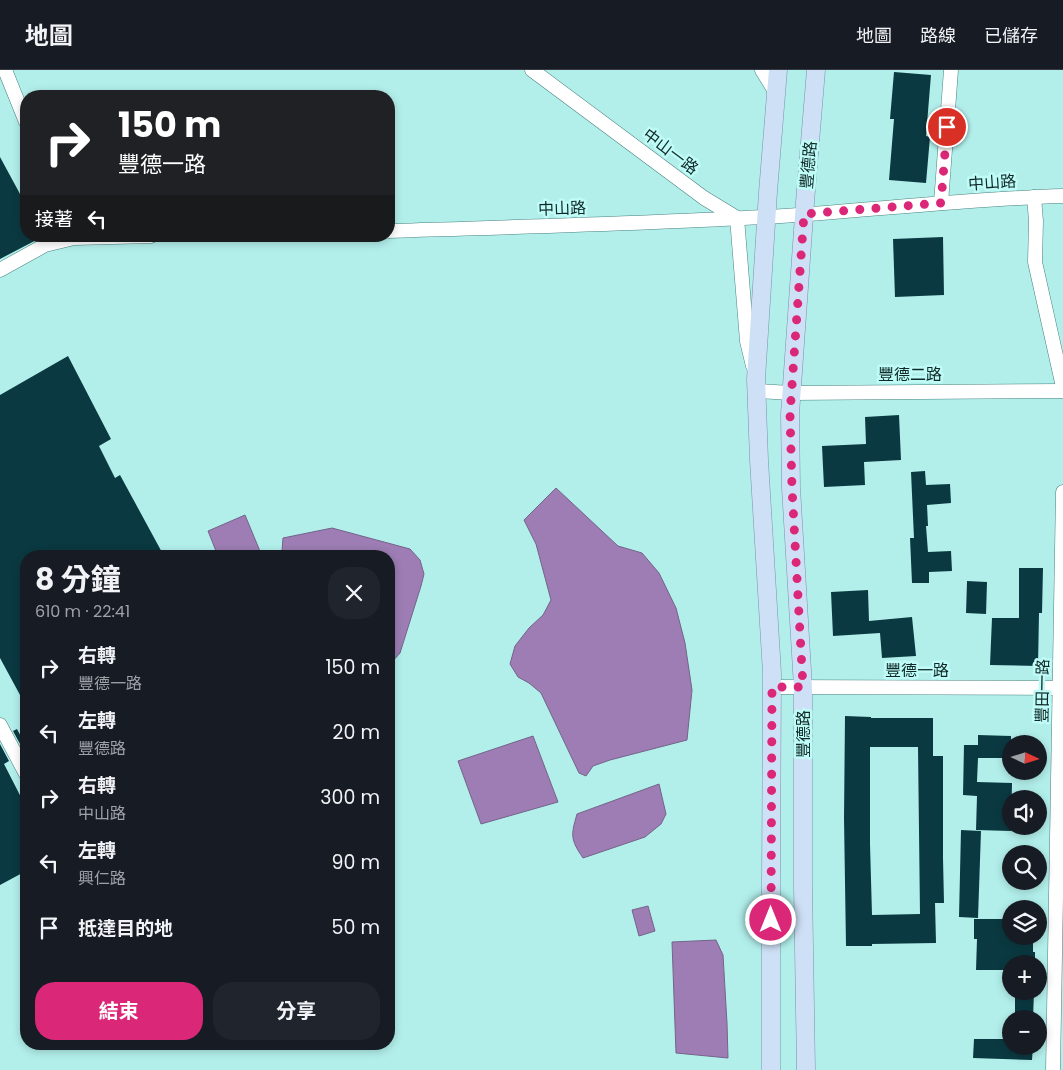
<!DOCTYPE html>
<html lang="zh-TW">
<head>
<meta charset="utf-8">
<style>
	:root { --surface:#171b24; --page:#20242c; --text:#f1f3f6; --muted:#9ea1a6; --line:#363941; --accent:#db2777 }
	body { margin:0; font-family:Poppins,"Noto Sans TC",sans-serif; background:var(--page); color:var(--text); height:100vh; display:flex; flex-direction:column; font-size:19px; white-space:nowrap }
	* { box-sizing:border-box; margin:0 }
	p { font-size:16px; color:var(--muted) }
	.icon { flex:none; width:28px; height:28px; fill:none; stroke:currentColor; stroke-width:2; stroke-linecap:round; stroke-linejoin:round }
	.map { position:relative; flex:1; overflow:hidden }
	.drawer { position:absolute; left:20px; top:480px; width:375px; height:500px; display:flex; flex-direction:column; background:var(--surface); border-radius:20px; box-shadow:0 2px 8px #0003 }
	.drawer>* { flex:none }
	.guide { position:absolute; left:20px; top:20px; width:375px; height:152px; border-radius:20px; box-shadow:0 2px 8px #0003; background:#202124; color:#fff; overflow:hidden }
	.needle { width:32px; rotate:94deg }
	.tools { position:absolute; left:1002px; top:665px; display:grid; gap:10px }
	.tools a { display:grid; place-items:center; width:45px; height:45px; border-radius:50%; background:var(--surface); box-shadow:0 2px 8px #0003; font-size:25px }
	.pin { position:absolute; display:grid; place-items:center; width:42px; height:42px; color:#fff; margin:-21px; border:2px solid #fff; border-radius:50%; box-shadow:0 1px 5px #0007 }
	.me { position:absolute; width:55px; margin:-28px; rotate:0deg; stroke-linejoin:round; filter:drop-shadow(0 0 4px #0008) }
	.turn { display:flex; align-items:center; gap:18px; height:105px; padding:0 15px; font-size:22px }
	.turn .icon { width:65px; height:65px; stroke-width:2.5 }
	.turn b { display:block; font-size:35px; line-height:42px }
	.then { display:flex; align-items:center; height:48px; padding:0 15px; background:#0003; gap:10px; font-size:19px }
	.round { display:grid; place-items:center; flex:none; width:52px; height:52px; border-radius:20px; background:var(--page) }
	.overview { display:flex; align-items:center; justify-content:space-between; height:85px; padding:0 15px }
	h1 { font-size:30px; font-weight:700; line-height:38px }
	.button { display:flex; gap:10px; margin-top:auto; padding:10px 15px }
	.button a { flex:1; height:58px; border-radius:20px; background:var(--accent); color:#fff; font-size:20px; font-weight:700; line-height:58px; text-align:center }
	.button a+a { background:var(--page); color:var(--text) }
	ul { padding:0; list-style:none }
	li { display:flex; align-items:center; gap:15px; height:65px; padding:0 15px }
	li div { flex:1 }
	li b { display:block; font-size:19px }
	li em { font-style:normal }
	header { display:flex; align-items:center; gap:30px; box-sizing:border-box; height:70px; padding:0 25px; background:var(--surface); border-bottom:1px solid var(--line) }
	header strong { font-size:24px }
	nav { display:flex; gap:28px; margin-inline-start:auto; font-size:18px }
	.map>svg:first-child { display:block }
	.water { fill:#9d7db3; stroke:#736489 }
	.building { fill:#0b3941; fill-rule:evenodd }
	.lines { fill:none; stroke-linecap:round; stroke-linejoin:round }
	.minor-casing { stroke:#498380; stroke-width:15 }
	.major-casing { stroke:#7693a9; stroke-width:19 }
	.minor { stroke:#fff; stroke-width:14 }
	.major { stroke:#cee0f5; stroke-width:18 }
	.route { stroke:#db2777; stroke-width:9; stroke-dasharray:0 16.2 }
	.labels { text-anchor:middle; stroke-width:5; stroke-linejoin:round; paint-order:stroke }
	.street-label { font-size:16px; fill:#102927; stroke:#bffcf8 }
</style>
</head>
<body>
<header>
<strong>地圖</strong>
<nav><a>地圖</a><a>路線</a><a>已儲存</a></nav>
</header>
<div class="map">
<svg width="1063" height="1000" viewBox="0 0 1063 1000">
	<rect width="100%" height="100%" fill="#b2efeb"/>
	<!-- water -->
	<g class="water">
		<path d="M556,418L618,476L642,483L659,503L676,538L685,573L692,620L687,670L610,690L593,696L586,706L579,703L541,623L529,613L518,607L510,594L515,576L529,558L543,545L551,530L536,474L524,450Z"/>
		<path d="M245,445L262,486H218L208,461Z"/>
		<path d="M332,458L410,479L420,490L424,504L421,516L400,583L392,592H389V486H284L282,481L283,468Z"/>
		<path d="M533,666L558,732L481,754L458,691Z"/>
		<path d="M659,714L666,744L661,754L645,767L583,788C570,769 571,765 577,744Z"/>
		<path d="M648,836L655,861L639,866L632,840Z"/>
		<path d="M716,870L723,885L727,953L728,988L676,983L672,872Z"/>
	</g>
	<!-- building -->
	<g class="building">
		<path d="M894,2L931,5L926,66L930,67L926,113L889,110L894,49H890Z"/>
		<path d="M0,87L26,135V166H44L0,189Z"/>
		<path d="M943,167L944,225L895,227L893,169Z"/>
		<path d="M68,286L111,369L99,376L115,408L120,405L164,486H26V636L0,588V325Z"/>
		<path d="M899,345L901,390L864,392L865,415L824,417L822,376L866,374L865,347Z"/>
		<path d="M925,401L926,415L950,414L951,433L927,435L928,456H926L928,482L951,481L952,501L929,502V513H912L910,468H914L911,402Z"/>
		<path d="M1019,498H1043L1042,543H1039L1038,596L990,595L992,548H1019Z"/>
		<path d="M967,511L987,512L986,544L966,543Z"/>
		<path d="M868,520L869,551L912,547L916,586L882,588L880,563L833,566L831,522Z"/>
		<path d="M845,646L871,647V648H933V686H943V788L944,833H935L936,873L872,874V876H846L844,748ZM870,677H918L920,844L872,845L870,774Z"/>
		<path d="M17,659L26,676V682L25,683L13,661Z"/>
		<path d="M978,665L1011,666V688H978L977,712L1012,713L1011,761L976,760L977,726L963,725L964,675H978Z"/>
		<path d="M0,674L9,691L4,694L26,737V801L0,815Z"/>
		<path d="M961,760L981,761L978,848L959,847Z"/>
		<path d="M974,849H1011V866H1033V882H1035V894H1011V900H976L977,869H974Z"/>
		<path d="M1015,921H1034L1033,949H1015Z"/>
		<path d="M974,969H1011V976H1033L1032,990L973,988Z"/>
	</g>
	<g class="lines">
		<defs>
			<g id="minor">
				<path d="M5,0L26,52"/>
				<path d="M532,0L704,128L737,148"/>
				<path d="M762,0L776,23"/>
				<path d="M1034,127L1036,151L1035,192L1063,317"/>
				<path d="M941,133L951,0"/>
				<path d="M737,148L747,271L753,296"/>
				<path d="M389,161C514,157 640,154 766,147C865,141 964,129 1063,126"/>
				<path d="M0,200L45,175L74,168L151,166"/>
				<path d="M757,321L791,323L1063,321"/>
				<path d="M772,617L1063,618"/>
				<path d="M0,655L26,704"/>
				<path d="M1053,1000L1063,422"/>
			</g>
			<g id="major">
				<path d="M771,1000V812L772,603L759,390L756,309L768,122L778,0"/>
				<path d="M806,1000L803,816V617L791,418L790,344L805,132L816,0"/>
			</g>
		</defs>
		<!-- minor casing -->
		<use href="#minor" class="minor-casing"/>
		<!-- major casing -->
		<use href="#major" class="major-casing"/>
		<!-- minor -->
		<use href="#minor" class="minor"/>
		<!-- major -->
		<use href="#major" class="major"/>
	</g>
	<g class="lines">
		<!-- route -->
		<path class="route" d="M771,850L772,617H803L792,418L790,344L804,144L941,133L947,57"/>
	</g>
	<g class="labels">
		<!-- street labels -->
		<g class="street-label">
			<text transform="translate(671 81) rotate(37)" y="6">中山一路</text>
			<text transform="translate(808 95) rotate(-85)" y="6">豐德路</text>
			<text transform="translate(992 112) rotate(-4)" y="6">中山路</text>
			<text transform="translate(562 138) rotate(-2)" y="6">中山路</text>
			<text x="910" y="310">豐德二路</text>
			<text x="917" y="606">豐德一路</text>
			<text transform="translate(1042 621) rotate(-89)" y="6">豐田一路</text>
			<text transform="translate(803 664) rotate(-90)" y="6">豐德路</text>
		</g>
	</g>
</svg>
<div class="tools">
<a><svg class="needle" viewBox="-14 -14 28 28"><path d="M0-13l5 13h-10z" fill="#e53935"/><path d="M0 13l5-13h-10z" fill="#9ea1a6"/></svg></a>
<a><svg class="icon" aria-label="sound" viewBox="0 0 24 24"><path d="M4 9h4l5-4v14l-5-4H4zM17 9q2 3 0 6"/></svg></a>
<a><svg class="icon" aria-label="search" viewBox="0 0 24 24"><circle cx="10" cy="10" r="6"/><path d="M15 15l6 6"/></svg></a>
<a><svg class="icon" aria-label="layers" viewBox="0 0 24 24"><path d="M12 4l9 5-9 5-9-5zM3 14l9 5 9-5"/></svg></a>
<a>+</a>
<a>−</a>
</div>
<div class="pin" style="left:947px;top:57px;background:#d93025"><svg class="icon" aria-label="arrive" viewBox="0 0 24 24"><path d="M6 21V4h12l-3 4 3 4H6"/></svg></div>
<svg class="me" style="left:771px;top:850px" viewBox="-20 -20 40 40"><circle r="17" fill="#db2777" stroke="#fff" stroke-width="3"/><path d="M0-11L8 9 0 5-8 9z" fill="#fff"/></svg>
<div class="guide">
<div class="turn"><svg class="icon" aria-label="right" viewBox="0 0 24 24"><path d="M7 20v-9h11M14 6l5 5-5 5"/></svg><div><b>150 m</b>豐德一路</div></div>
<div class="then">接著<svg class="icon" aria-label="left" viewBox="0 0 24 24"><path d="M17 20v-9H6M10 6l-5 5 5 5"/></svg></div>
</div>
<section class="drawer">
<div class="overview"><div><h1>8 分鐘</h1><p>610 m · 22:41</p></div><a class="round"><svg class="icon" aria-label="close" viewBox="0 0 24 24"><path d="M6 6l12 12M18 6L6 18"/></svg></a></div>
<ul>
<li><svg class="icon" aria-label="right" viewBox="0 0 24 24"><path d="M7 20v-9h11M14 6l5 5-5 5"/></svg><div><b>右轉</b><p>豐德一路</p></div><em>150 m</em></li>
<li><svg class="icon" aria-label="left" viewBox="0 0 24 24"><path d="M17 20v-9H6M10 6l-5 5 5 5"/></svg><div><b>左轉</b><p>豐德路</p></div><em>20 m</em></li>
<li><svg class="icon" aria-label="right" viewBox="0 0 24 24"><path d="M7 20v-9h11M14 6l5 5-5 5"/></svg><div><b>右轉</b><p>中山路</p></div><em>300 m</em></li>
<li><svg class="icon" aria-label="left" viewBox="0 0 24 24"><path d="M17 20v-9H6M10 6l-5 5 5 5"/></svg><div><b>左轉</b><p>興仁路</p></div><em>90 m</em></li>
<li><svg class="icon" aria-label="arrive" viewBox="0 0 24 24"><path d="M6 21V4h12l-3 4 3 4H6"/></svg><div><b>抵達目的地</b></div><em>50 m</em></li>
</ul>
<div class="button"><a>結束</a><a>分享</a></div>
</section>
</div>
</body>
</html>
